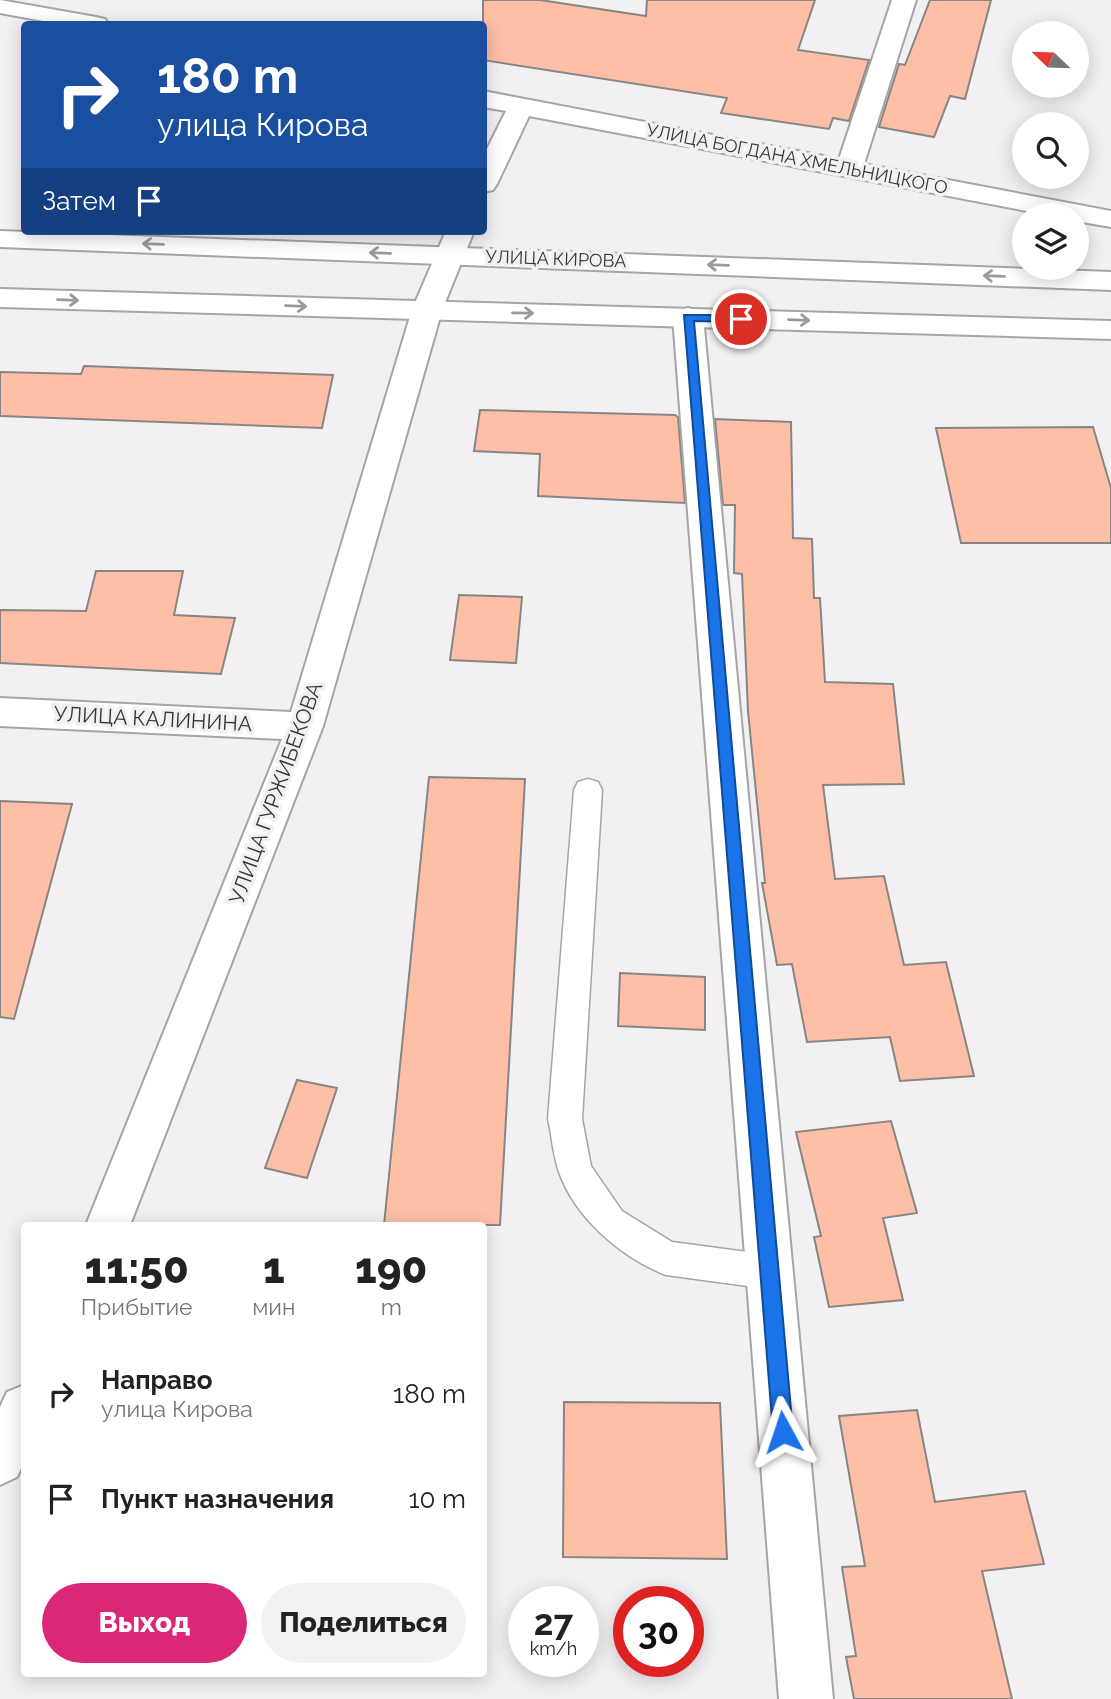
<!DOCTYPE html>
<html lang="ru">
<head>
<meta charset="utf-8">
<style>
	:root { --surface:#fff; --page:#f2f2f2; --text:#222; --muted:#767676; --accent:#db2777 }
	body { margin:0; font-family:Raleway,sans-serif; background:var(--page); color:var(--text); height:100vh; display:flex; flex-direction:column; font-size:26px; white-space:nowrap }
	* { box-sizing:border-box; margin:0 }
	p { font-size:23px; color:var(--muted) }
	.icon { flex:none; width:38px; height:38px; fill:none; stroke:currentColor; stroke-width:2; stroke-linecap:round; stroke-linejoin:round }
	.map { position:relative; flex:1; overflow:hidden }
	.panel { position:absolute; left:21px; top:1222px; width:466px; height:455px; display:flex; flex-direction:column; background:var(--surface); border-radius:7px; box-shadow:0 4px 18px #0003 }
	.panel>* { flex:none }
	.hud { position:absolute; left:21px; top:21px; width:466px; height:214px; border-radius:7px; box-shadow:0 4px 18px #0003; background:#1a4fa0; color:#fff; overflow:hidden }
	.needle { width:46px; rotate:293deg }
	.controls { position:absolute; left:1012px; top:21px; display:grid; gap:14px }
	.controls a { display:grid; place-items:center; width:77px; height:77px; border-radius:50%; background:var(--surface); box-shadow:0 4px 18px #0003; font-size:35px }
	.speed { position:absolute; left:508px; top:1586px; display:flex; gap:14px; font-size:35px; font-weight:700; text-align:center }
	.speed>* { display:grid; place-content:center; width:91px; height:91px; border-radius:50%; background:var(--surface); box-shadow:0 4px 18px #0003; line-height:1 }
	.speed small { font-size:18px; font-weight:400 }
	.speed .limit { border:10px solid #d22; background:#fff; color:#111 }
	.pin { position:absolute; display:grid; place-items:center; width:60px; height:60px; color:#fff; margin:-30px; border:4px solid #fff; border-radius:50%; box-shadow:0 2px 7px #0007 }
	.me { position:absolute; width:77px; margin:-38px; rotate:355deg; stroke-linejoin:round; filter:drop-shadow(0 0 5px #0008) }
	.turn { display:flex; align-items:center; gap:24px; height:147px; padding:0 21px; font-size:32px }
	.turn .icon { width:91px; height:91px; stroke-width:2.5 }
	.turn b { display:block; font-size:49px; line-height:60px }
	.then { display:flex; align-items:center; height:66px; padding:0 21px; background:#0003; gap:14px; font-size:26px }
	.eta { display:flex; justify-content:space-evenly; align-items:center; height:119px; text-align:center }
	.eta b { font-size:42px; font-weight:800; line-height:49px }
	.action { display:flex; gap:14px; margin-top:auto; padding:14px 21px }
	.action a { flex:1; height:80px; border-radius:42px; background:var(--accent); color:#fff; font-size:28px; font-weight:800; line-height:80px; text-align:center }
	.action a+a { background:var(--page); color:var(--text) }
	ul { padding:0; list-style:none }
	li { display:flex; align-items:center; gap:21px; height:105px; padding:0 21px }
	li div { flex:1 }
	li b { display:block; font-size:26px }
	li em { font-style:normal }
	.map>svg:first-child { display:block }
	.building { fill:#fdbfa6; stroke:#898584; stroke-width:2 }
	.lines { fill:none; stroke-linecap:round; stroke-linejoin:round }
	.lane-casing { stroke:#a7a4a7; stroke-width:3 }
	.street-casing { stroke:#a7a4a7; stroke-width:4 }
	.secondary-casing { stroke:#a7a4a7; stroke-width:4 }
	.lane { fill:#fff; fill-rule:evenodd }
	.street { fill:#fff; fill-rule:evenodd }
	.secondary { fill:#fff; fill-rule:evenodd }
	.oneway { stroke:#9b9a9b }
	.route { fill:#1a73e8; stroke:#114b97; stroke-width:2 }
	.labels { text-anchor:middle; stroke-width:7; stroke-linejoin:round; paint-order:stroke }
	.far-street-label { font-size:18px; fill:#373637; stroke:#f3f0f3 }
	.street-label { font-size:21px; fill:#373637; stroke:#f3f0f3 }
</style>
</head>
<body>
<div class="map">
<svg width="1111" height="1699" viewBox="0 0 1111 1699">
	<rect width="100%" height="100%" fill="#f3f0f3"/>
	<!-- building -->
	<g class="building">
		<path d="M483,0H540L646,16L647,0H815L798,50L869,60L849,121L833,118L829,129L721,113L727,98L483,60Z"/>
		<path d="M930,0H991L965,99L950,96L934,137L879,127L899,64L905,65Z"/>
		<path d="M84,366L333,375L322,428L0,416V372L81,374Z"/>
		<path d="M480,410L675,415L678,417L685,503L538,496L540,454L474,451Z"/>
		<path d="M715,419L791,422L793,538L812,539L814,598H820L825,682L893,684L904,784L823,785L835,879L884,876L904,965L946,962L974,1076L900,1081L890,1037L807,1042L792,964L777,965L762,883H765L748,711L742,574L734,573L735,505H723Z"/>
		<path d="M1093,427L1111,488V543H961L936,428Z"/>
		<path d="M96,571H183L174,615L235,618L221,674L0,663V610L86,611Z"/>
		<path d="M459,595L522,597L516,663L450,660Z"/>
		<path d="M429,777L525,779L500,1225H384Z"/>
		<path d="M0,801L72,804L14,1019L0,1017Z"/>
		<path d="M620,973L705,977V1030L618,1026Z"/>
		<path d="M297,1080L337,1088L307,1178L265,1168Z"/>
		<path d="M891,1121L917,1213L883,1218L903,1300L829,1307L814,1237L821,1236L796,1132Z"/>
		<path d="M564,1402L720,1403L727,1559L563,1557Z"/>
		<path d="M917,1410L935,1502L1025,1491L1044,1564L982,1571L1012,1699H854L846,1657L856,1656L842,1567L865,1566L839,1416Z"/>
	</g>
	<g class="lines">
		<defs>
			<path id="lane" d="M588,779L598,782L602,790L582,1119L591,1166L622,1211L672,1242L769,1255L782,1260L787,1272L782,1284L769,1289L666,1275C622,1258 575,1218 559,1172C553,1156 552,1136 548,1119L574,790L578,782Z"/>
			<g id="street">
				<path d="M0,0L96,17L105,19L108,24H60L0,13Z"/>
				<path d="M892,0H916L864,164L1111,211V227L1076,221V215H1048L529,116L497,184L493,190L483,192V157L506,111L483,107V91L839,159Z"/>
				<path d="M446,231H474L442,310L323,726L130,1225H86L282,739L0,726V698L291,712L412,310Z"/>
				<path d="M688,308L698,311L703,317L833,1699H779L673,317L678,311Z"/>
				<path d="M24,1385V1462L17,1477L0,1485V1407L7,1392Z"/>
			</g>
			<g id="secondary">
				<path d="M0,231L1111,272V290L0,247Z"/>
				<path d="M0,289L1111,321V339L0,307Z"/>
			</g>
		</defs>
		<!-- lane casing -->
		<use href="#lane" class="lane-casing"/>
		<!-- street casing -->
		<use href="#street" class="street-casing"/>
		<!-- secondary casing -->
		<use href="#secondary" class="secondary-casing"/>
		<!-- lane -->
		<use href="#lane" class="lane"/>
		<!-- street -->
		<use href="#street" class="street"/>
		<!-- secondary -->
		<use href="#secondary" class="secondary"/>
	</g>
	<!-- one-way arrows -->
	<defs><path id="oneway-shaft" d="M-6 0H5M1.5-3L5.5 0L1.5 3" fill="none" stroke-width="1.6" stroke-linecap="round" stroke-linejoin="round" transform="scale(1.75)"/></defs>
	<g class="oneway">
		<use href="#oneway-shaft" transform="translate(153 244) rotate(-178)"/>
		<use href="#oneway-shaft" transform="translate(380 253) rotate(-178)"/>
		<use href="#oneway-shaft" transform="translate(718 265) rotate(-178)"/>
		<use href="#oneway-shaft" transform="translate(994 276) rotate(-178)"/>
		<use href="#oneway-shaft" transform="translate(68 300) rotate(2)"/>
		<use href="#oneway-shaft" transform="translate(296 306) rotate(2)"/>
		<use href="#oneway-shaft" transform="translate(523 313) rotate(1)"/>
		<use href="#oneway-shaft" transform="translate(799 320) rotate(2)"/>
	</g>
	<!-- route -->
	<path class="route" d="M684,315H741L747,319L741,322L694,321L793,1432L790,1439L783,1442L776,1439L773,1432Z"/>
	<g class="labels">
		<!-- far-street labels -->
		<g class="far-street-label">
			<text transform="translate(797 159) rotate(11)" y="6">УЛИЦА БОГДАНА ХМЕЛЬНИЦКОГО</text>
			<text transform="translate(556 259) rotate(2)" y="6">УЛИЦА КИРОВА</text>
		</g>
		<!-- street labels -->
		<g class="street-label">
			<text transform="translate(153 719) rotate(3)" y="7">УЛИЦА КАЛИНИНА</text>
			<text transform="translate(276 793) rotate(-70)" y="7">УЛИЦА ГУРЖИБЕКОВА</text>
		</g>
	</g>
</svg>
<div class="controls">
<a><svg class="needle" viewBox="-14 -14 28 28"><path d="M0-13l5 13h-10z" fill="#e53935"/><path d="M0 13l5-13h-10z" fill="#767676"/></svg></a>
<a><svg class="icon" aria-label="search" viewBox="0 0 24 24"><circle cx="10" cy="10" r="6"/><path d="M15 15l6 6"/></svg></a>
<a><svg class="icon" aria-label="layers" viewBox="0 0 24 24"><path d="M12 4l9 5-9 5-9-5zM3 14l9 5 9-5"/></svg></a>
</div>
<div class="speed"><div>27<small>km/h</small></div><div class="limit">30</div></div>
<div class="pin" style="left:741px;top:319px;background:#d93025"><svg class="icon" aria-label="arrive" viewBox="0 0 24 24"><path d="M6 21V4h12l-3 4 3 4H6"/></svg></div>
<svg class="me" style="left:783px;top:1432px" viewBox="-20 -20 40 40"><path d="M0-17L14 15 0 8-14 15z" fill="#1a73e8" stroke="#fff" stroke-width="4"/></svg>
<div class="hud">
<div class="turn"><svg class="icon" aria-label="right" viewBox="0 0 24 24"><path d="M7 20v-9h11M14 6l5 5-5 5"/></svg><div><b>180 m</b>улица Кирова</div></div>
<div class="then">Затем<svg class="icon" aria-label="arrive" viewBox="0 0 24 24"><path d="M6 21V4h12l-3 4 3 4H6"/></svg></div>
</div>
<section class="panel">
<div class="eta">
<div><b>11:50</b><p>Прибытие</p></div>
<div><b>1</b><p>мин</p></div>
<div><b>190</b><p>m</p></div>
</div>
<ul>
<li><svg class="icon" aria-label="right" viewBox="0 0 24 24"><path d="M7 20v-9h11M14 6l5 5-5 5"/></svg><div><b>Направо</b><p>улица Кирова</p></div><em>180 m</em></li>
<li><svg class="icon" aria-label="arrive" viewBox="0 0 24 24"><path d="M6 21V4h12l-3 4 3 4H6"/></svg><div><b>Пункт назначения</b></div><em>10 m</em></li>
</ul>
<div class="action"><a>Выход</a><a>Поделиться</a></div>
</section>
</div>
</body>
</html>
